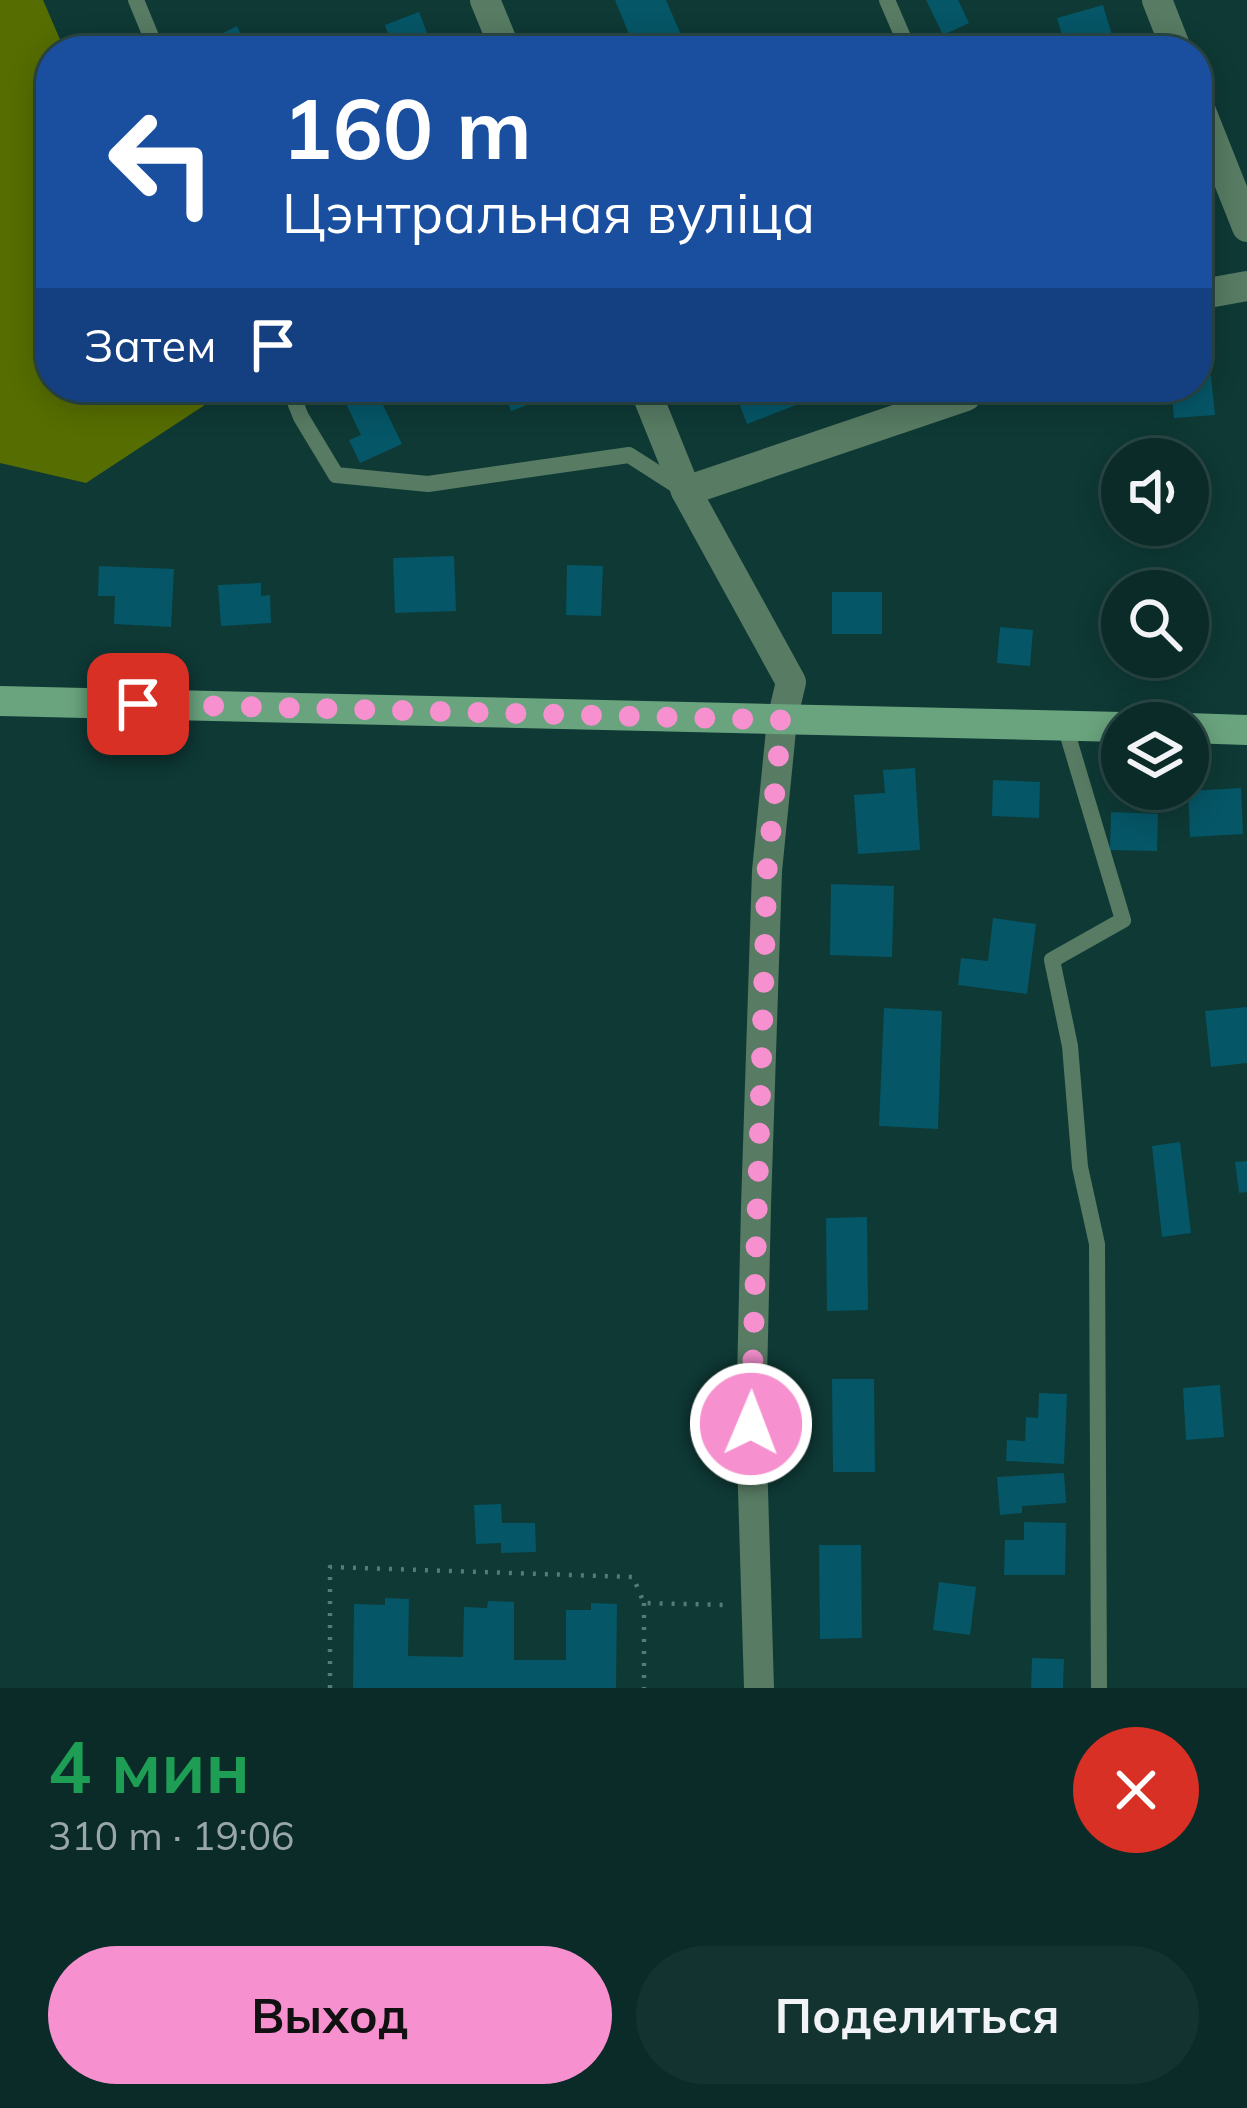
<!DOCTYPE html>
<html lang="ru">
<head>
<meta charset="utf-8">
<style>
	:root { --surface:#0a2b28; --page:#133330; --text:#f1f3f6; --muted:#99a7a8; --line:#2a4745; --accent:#f690cf }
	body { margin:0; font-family:Mulish,sans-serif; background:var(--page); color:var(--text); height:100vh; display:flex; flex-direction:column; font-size:45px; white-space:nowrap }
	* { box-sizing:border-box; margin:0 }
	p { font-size:39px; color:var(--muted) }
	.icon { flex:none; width:66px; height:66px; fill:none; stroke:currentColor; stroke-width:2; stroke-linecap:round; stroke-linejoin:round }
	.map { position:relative; height:1688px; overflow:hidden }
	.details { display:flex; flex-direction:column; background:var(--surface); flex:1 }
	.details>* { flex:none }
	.top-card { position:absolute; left:36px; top:36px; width:1176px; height:366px; border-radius:48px; box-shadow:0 6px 30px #0003,0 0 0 3px var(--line); background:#1a4fa0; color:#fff; overflow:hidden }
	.tools { position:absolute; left:1101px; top:438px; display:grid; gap:24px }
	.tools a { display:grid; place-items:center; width:108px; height:108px; border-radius:50%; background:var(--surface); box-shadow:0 6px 30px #0003,0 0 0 3px var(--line); font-size:60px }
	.pin { position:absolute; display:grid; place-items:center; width:102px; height:102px; color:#fff; margin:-51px; border-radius:24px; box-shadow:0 6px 18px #0006 }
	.me { position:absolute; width:132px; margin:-66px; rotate:1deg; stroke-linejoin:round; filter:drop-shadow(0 0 9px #0008) }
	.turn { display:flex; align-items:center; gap:42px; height:252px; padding:0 48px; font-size:54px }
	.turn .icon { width:156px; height:156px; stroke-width:2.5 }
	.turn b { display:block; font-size:84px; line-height:102px }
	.then { display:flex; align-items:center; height:114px; padding:0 48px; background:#0003; gap:24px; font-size:45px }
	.round { display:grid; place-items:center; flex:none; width:126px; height:126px; border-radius:63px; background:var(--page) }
	.head { display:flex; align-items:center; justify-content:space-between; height:204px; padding:0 48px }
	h1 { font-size:72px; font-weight:700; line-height:90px; color:#1e9e55 }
	.cta { display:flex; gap:24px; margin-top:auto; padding:24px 48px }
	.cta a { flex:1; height:138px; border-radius:72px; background:var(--accent); color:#111; font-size:48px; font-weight:700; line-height:138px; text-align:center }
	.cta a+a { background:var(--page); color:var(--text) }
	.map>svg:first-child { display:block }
	.forest { fill:#566d01 }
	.building { fill:#055667 }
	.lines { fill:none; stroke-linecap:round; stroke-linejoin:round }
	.path { stroke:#567a76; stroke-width:4.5; stroke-dasharray:3 9; stroke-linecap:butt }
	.lane { stroke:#577b63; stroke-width:16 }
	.street { stroke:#577b63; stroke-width:30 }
	.secondary { stroke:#6aa47e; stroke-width:30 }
	.route { stroke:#f690cf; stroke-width:21; stroke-dasharray:0 37.8 }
</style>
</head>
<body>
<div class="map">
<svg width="1247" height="1688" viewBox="0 0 1247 1688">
	<rect width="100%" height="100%" fill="#0e3935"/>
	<!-- forest -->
	<path class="forest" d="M0,0H43L65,51H51V387H213L217,397L86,483L0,463Z"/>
	<!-- building -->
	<g class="building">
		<path d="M615,0H666L681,35L643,51H636Z"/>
		<path d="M926,0H958L969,23L943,35Z"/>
		<path d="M1103,5L1116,49L1067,51L1057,18Z"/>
		<path d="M419,12L434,51H394L385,25Z"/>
		<path d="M237,26L249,51H198L196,47Z"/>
		<path d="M1211,376L1215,415L1174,418L1171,387H1197V377Z"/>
		<path d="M338,387H380L386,401L382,403L402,444L360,463L349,440L361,435Z"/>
		<path d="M501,387H551L554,395L511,411Z"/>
		<path d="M733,387H789L796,405L747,424Z"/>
		<path d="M454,556L456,611L395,613L393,558Z"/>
		<path d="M567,565L603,566L601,616L566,615Z"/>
		<path d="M99,566L174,569L171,627L114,624L115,596H98Z"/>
		<path d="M261,583V596L270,595L271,623L221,626L218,585Z"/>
		<rect x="832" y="592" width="50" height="42"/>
		<path d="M1000,627L1033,630L1030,666L997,663Z"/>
		<path d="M1125,657H1153L1151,674L1123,672Z"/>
		<path d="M915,768L920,850L858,854L854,795L885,793L883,770Z"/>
		<path d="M993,780L1040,782L1039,818L992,816Z"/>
		<path d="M1241,788L1243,834L1190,837L1188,791Z"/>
		<path d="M1111,812L1158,814L1157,851L1110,850Z"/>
		<path d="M831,884L894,886L892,957L830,955Z"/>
		<path d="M993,918L1036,924L1027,994L958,985L961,958L988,961Z"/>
		<path d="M1247,1007V1063L1211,1067L1205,1011Z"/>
		<path d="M884,1008L942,1011L938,1129L879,1126Z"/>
		<path d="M1180,1142L1191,1233L1162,1237L1152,1146Z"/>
		<path d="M1247,1161V1192L1239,1193L1235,1162Z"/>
		<path d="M867,1217L868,1310L827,1311L826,1218Z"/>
		<path d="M832,1379H874L875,1472H833Z"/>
		<path d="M1220,1385L1224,1437L1186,1440L1183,1388Z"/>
		<path d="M1039,1393L1067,1394L1064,1464L1006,1461L1007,1440L1025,1441L1026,1417L1038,1418Z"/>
		<path d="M1064,1473L1066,1503L1022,1506V1513L1000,1515L997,1477Z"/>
		<path d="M501,1504L502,1523H535L536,1552L501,1553V1543L476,1544L474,1505Z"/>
		<path d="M1024,1522L1066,1523L1065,1575H1004L1005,1540H1024Z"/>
		<path d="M819,1545H861L862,1638L820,1639Z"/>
		<path d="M939,1582L976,1587L970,1635L933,1630Z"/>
		<path d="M385,1598L409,1599L408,1656L463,1657L464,1607L487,1608L488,1601L514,1602V1660H566V1610H591V1603L617,1604L616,1688H353L354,1604L385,1605Z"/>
		<path d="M1032,1658L1064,1659L1063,1688H1031Z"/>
	</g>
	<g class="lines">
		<!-- path -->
		<g class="path">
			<path d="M644,1603V1688"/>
			<path d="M330,1688V1567L633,1577L644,1603L727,1605"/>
		</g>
		<!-- lane -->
		<g class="lane">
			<path d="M136,0L157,51"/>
			<path d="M887,0L909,51"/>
			<path d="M289,387L301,417L336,475L428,484L629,455L679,487"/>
			<path d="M1065,726L1123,920L1052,960L1070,1046L1080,1167L1097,1244L1099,1688"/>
		</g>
		<!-- street -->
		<g class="street">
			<path d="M485,0L506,51"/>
			<path d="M1157,0L1177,51"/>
			<path d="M1197,101L1247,227"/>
			<path d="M1197,295L1247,286"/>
			<path d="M644,387L686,491L791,682L782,720L767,871L756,1206L751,1424L759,1688"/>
			<path d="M686,491L966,396L973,387"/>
		</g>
		<!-- secondary -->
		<g class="secondary">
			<path d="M0,701L1122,727"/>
			<path d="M1188,728L1247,730"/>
		</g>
	</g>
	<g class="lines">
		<!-- route -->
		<path class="route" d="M138,704L782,720L767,871L751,1424"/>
	</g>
</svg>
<div class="tools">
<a><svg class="icon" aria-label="sound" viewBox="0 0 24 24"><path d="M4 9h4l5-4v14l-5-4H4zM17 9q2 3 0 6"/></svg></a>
<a><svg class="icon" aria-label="search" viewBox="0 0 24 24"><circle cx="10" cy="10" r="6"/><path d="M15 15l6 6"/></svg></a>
<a><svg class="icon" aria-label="layers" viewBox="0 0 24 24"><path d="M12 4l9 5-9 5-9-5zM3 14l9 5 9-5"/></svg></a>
</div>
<div class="pin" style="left:138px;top:704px;background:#d93025"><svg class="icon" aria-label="arrive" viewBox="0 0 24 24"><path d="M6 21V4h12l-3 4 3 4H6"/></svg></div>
<svg class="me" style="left:751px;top:1424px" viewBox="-20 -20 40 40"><circle r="17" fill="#f690cf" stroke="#fff" stroke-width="3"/><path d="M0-11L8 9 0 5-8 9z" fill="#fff"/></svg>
<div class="top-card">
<div class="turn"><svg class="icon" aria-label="left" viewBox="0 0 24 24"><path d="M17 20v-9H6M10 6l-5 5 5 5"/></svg><div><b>160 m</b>Цэнтральная вуліца</div></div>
<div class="then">Затем<svg class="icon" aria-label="arrive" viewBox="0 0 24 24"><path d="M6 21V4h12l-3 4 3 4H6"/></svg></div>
</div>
</div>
<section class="details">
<div class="head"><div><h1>4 мин</h1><p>310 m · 19:06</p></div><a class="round" style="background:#d93025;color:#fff"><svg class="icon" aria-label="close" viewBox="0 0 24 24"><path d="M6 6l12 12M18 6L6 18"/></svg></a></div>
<div class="cta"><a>Выход</a><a>Поделиться</a></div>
</section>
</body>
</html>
